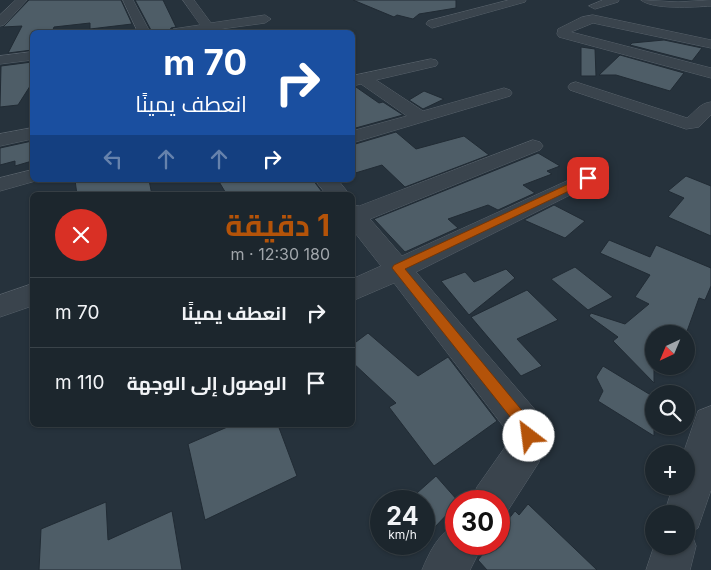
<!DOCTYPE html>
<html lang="ar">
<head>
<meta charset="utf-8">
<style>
	:root { --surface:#1c262d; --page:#293239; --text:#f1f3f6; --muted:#a0a5aa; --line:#3a4349; --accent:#b45309 }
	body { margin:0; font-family:Inter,Cairo,sans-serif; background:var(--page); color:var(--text); direction:rtl; height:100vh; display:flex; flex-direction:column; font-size:19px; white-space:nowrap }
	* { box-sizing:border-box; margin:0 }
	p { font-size:16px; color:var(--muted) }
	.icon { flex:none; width:28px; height:28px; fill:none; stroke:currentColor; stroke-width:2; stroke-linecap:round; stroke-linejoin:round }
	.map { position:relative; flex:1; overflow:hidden; direction:ltr }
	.drawer { position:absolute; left:30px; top:192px; width:325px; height:235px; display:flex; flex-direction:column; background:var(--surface); border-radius:8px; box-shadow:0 1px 4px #0004,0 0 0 1px var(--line); direction:rtl }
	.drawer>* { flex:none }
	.banner { position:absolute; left:30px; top:30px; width:325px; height:152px; border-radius:8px; box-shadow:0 1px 4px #0004,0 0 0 1px var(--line); direction:rtl; background:#1a4fa0; color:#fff; overflow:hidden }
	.needle { width:32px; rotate:224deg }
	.controls { position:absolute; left:645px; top:325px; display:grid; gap:10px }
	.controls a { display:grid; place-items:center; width:50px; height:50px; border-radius:50%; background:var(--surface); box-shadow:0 1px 4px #0004,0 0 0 1px var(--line); font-size:25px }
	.speed { position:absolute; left:370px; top:490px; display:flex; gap:10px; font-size:25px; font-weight:700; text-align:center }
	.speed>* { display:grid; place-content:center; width:65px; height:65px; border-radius:50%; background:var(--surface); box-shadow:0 1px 4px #0004,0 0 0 1px var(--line); line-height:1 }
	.speed small { font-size:12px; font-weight:400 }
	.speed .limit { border:8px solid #d22; background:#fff; color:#111 }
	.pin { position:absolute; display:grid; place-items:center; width:42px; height:42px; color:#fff; margin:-21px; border-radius:10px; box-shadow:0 2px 8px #0006 }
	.me { position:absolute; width:55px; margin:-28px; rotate:330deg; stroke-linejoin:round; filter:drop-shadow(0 0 4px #0008) }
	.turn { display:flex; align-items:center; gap:18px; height:105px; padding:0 25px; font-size:22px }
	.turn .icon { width:65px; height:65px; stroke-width:2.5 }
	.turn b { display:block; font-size:35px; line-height:42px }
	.lanes { display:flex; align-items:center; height:48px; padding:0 25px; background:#0003; justify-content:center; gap:25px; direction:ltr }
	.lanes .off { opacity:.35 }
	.round { display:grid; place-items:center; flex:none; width:52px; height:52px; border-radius:26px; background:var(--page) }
	.headline { display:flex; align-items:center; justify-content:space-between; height:85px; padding:0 25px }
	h1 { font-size:30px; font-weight:700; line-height:38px; color:var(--accent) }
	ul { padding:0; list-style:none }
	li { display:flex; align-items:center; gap:15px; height:70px; padding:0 25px; border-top:1px solid var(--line) }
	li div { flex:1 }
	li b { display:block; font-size:19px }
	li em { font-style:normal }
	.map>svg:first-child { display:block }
	.building { fill:#4e5d67; stroke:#212b34 }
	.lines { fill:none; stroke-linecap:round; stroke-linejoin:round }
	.minor-casing { stroke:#58626b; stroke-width:1 }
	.minor { fill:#3a444d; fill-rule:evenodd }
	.route { fill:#b45309; stroke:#753606 }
</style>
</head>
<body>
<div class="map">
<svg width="711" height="570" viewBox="0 0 711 570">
	<rect width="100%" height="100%" fill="#26323c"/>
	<!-- building -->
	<g class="building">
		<path d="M29,0H121L132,24L90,29V23L54,27L52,32H32V50L8,53L22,26L3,27Z"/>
		<path d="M135,0H163L176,27L171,28L169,32H152Z"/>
		<path d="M353,0H456V8L419,14L413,19L397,15L394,17Z"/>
		<path d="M664,40L702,48L692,61L630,45L632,43Z"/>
		<path d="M581,47L595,49L596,76H581Z"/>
		<path d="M620,55L684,73L670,91L616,75H599Z"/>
		<path d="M32,62V83L18,105L0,107L1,66Z"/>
		<path d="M356,87L379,103L383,102L403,115L352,129V88Z"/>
		<path d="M424,91L444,99L423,109L409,100Z"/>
		<path d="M396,132L416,149L464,136L489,155L405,187L382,165L352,174V145Z"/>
		<path d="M32,141V161L15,166V161L0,165V148Z"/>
		<path d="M538,153L560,166L547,171L552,174L523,185L535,193L498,210L488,205L448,219L458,228L405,252L374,219Z"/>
		<path d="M686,176L711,186V236L668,217L684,198L668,191Z"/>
		<path d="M75,180H149L152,195H77Z"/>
		<path d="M218,180H313L322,192L311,195H227Z"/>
		<path d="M554,205L585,221L565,238L524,220Z"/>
		<path d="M609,240L650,257L656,245L711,268V286L705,300L699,298L686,334H654V383L613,341L618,337L589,316L591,313L625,324L649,304L635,297L650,275L600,253Z"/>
		<path d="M575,267L613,297L588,310L551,279Z"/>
		<path d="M506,269L515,278L469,315L441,281L465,272L474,282Z"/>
		<path d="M527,290L558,320L517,339L542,366L521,376L471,317Z"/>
		<path d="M368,333L418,376L448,357L497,421L434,466L389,407L396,403L352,362V345Z"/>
		<path d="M603,366L654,397V436L598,401L603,391L596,377Z"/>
		<path d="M232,425H278L297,476L205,520L188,444Z"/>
		<path d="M436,476L458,501H456V505L433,529L424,517V501H408Z"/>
		<path d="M106,502L108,540L172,511L182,570H39L41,529Z"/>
		<path d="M528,504L597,570H487L478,560L491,544H496L499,547V531L515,511L519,515Z"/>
	</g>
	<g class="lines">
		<defs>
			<g id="minor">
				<path d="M16,0H27L4,25L0,26V15Z"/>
				<path d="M123,0H133L150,32H138Z"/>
				<path d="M183,0H194L211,23L265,15L271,19L265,23L199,32H171L173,29L200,25Z"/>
				<path d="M509,0H526L525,2L432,28L426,24L428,21Z"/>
				<path d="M603,0H619L618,2L595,9L589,6Z"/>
				<path d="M641,0L678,2L711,0V6C695,7 652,10 641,0Z"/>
				<path d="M593,15L711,40V48L593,23L571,32L711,68V78L559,37L557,34L558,29L582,17Z"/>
				<path d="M32,52V60L0,64V56Z"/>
				<path d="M431,59L436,60L438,63L436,66L376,80L423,111L504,88L510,90L512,93L510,96L352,143V131L407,116L361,84L352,86V76Z"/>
				<path d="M576,82L687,118C695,112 700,103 711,102V115L699,127L686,129L570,90L568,87L570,84Z"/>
				<path d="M32,128V139L0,146V134Z"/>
				<path d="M533,140L540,142L543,146L540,150L370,219L402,256L582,174L589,172L596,174L600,178L596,182L416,272L537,412L547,436L539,462L505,515L499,518V501H471L477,487L510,440V435L394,283L352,301V279L381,266L352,229V205L359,206Z"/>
				<path d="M32,170V180H39L0,191V178Z"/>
				<path d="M315,180H338L350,195H327Z"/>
				<path d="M32,284V306L0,317V295Z"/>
				<path d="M711,406V490L698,528L691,532L696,546L690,570H646L654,546H686V514H664L673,486H686V454H683L698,411Z"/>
				<path d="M456,525V544H483L470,570H422C429,553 439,532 456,525Z"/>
			</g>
		</defs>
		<!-- minor casing -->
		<use href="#minor" class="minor-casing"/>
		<!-- minor -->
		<use href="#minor" class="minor"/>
	</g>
	<!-- route -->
	<path class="route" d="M588,175L592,176V180L405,269L529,419L537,436L535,441L529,443L524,441L519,428L392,268L394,265Z"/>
</svg>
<div class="controls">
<a><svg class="needle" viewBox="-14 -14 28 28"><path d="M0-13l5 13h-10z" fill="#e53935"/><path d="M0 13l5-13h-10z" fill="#a0a5aa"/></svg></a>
<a><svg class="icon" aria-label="search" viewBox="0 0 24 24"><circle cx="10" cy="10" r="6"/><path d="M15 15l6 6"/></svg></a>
<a>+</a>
<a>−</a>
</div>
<div class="speed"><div>24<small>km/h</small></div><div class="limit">30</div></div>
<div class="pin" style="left:588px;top:178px;background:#d93025"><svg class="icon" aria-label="arrive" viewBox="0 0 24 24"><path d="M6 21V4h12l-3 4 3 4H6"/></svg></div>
<svg class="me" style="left:529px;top:436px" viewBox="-20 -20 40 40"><circle r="19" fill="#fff"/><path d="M0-13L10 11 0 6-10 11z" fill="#b45309"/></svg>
<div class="banner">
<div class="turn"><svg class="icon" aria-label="right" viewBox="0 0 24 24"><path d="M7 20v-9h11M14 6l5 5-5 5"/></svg><div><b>70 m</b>انعطف يمينًا</div></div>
<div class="lanes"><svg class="icon off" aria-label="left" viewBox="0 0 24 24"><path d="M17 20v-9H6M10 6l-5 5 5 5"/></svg><svg class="icon off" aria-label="ahead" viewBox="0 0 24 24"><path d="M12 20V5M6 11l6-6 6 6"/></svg><svg class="icon off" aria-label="ahead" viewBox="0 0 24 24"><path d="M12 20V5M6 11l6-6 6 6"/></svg><svg class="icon" aria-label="right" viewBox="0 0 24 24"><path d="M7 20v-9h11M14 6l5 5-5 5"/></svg></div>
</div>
<section class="drawer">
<div class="headline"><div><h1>1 دقيقة</h1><p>180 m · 12:30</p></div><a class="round" style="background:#d93025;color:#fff"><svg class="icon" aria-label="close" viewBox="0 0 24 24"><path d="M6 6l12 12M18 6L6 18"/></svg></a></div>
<ul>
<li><svg class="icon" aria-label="right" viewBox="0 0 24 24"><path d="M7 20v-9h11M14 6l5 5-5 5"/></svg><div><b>انعطف يمينًا</b></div><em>70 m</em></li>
<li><svg class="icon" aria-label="arrive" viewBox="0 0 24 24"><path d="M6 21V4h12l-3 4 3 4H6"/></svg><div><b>الوصول إلى الوجهة</b></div><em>110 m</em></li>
</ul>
</section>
</div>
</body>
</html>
